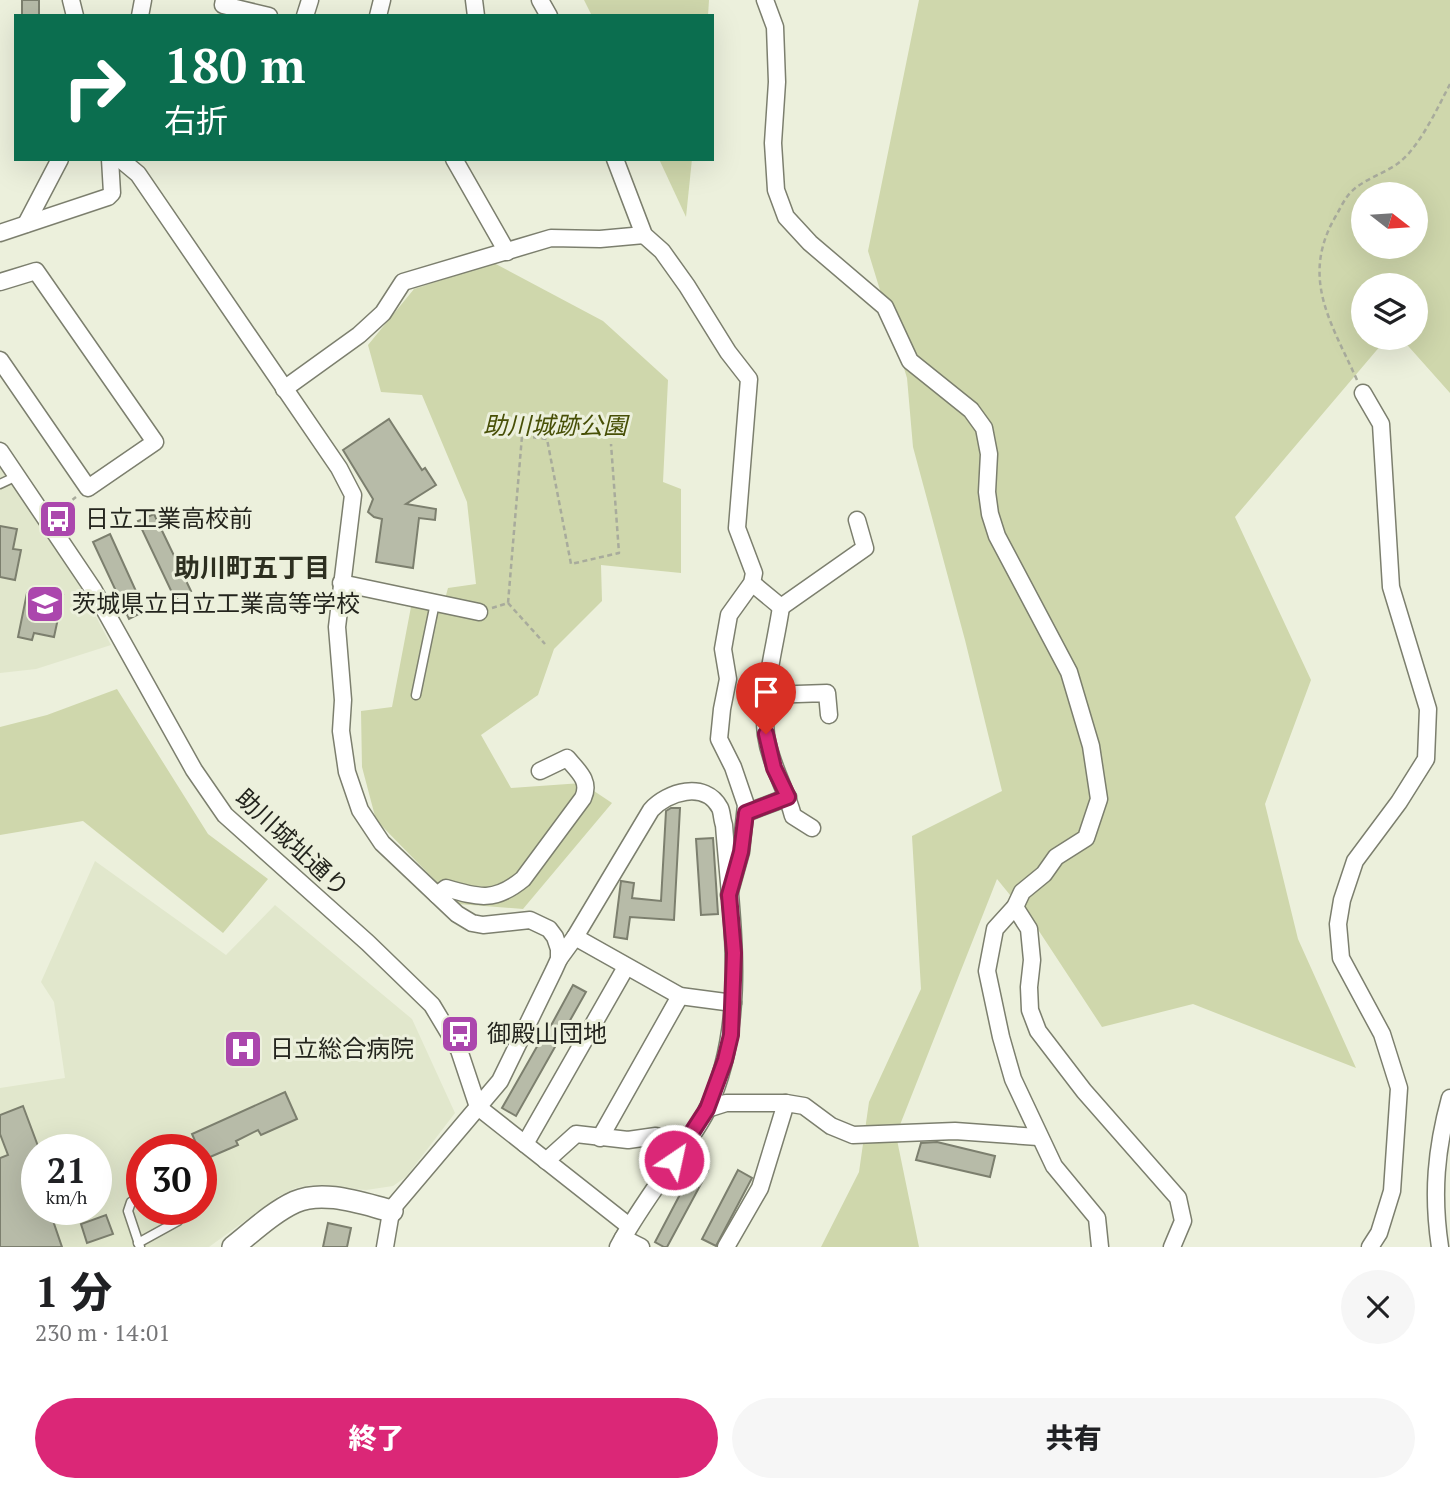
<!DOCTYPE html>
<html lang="ja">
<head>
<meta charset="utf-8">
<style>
	:root { --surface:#fff; --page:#f6f6f6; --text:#202124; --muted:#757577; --accent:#db2777 }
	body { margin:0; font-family:"PT Serif","Noto Sans JP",serif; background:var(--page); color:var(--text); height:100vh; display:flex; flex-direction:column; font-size:26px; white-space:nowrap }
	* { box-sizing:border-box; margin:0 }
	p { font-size:23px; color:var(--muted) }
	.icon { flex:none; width:38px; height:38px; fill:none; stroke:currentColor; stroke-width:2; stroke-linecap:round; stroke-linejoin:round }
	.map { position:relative; height:1247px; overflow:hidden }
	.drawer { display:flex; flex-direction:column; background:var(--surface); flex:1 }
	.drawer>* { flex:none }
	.hud { position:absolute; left:14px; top:14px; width:700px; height:147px; border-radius:0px; box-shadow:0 7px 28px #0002; background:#0b6e4f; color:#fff; overflow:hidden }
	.needle { width:46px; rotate:107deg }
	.fabs { position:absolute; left:1351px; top:182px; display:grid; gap:14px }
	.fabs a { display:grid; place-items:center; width:77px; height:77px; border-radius:50%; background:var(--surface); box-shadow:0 7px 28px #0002; font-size:35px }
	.speed { position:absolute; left:21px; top:1134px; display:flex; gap:14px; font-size:35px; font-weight:700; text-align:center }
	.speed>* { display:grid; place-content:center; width:91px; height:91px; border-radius:50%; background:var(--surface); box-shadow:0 7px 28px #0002; line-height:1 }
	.speed small { font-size:18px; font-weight:400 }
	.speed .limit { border:10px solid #d22; background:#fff; color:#111 }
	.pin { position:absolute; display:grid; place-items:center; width:60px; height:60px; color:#fff; margin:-72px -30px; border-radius:50% 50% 50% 0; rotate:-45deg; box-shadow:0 0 7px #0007 }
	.pin .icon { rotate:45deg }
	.me { position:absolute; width:77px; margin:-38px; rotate:34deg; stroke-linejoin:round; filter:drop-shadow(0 0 5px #0008) }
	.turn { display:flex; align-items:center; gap:24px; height:147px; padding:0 35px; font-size:32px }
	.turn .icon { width:91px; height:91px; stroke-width:2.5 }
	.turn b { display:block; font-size:49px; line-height:60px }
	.round { display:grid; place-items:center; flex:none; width:74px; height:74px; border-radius:37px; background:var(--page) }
	.summary { display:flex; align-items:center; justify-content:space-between; height:119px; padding:0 35px }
	h1 { font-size:42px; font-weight:800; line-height:52px }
	.cta { display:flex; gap:14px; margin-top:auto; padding:14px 35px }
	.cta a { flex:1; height:80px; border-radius:42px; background:var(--accent); color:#fff; font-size:28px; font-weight:800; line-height:80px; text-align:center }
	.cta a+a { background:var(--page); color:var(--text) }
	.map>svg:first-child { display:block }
	.built { fill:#e1e7cc; fill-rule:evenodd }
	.green { fill:#cfd7ac; fill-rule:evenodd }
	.building { fill:#b7bba8; stroke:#7c7f6e; stroke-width:2 }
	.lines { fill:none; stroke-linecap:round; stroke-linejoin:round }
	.lane-casing { stroke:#7c7f6e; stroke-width:11 }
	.street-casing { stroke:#7c7f6e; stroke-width:19 }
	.secondary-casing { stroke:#7c7f6e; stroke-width:24 }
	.path { stroke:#a8ab9c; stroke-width:2.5; stroke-dasharray:5 3.5; stroke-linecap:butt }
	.lane { stroke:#fff; stroke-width:8 }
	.street { stroke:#fff; stroke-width:16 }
	.secondary { stroke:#fff; stroke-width:21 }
	.route-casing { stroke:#8e194d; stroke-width:18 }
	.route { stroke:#db2777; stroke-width:12 }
	.labels { text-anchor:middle; stroke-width:6; stroke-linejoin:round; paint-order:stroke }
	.park-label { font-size:24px; font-style:italic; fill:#474f06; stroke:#ecf0dc }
	.poi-label { font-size:24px; fill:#24251e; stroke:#ecf0dc; text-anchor:start }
	.street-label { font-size:24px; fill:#24251e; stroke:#ecf0dc }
	.neighbourhood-label { font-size:26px; font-weight:bold; fill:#2d2f20; stroke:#ecf0dc }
</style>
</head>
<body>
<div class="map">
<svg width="1450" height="1247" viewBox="0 0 1450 1247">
	<rect width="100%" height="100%" fill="#ecf0dc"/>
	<!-- built -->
	<g class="built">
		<path d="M0,465L68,564L111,645L36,669L0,673Z"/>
		<path d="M95,861L226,955L275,905L412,1019L455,1113L406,1177L393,1186L366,1190L312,1185L296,1188L279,1196L209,1247H0V1088L65,1078L54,1002L41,982ZM37,1150H96V1209H37ZM142,1150H201V1209H142Z"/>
	</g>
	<!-- green -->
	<g class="green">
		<path d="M584,0H709L708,16H592Z"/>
		<path d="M919,0H1450V393L1401,338H1416V285H1363V338H1387L1235,517L1311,680L1265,804L1298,939L1356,1068L1193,1004L1102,1027L1037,928L997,879L896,1135L919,1247H821L859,1172L869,1102L921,989L912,836L1002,791L965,640L913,447L907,378L868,251ZM1363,194H1416V247H1363Z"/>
		<path d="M659,159H692L686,217Z"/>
		<path d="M494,263L603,321L668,380L663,482L681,489V573L601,565L602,601L554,649L538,695L481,735L511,788L582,783L612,803L523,909L458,904L376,820L362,767L361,711L392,707L414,591L445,599L448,588L476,584L467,502L422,395L381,392L368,345L414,289Z"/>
		<path d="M117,689L208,834L268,879L223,933L83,821L0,835V727L47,715Z"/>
	</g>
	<!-- building -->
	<g class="building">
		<rect x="22" y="0" width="17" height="16"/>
		<path d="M389,419L422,470L425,468L436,485L406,504L436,509L435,520L419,518L413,568L376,562L382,519L374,517L368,512L373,499L343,450Z"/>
		<path d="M154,514L191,591L175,599L138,521Z"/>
		<path d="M0,526L17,529L13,549L21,550L15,580L0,577Z"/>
		<path d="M110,534L145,611L129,619L93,542Z"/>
		<path d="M50,592L63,595L54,637L34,633L32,640L18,637L27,593L49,598Z"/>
		<path d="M671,808H680L674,920L630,917L627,939L614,937L621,881L634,883L632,898L661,901L666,811Z"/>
		<path d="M713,838L718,914L701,915L696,839Z"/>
		<path d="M573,985L586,992L516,1116L502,1108L539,1043L541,1044Z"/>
		<path d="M285,1092L297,1119L261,1135L258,1130L236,1141L238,1145L203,1160L201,1150H199L192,1134Z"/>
		<path d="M23,1106L38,1146L64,1138L68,1150H37V1209H49L62,1247H0V1158L8,1155L0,1134V1115Z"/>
		<path d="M937,1142L995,1156L990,1177L916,1160L921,1143Z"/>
		<path d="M696,1164L708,1171L667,1247H664L655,1242Z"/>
		<path d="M738,1170L752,1178L716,1246L702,1239Z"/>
		<path d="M106,1215L113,1234L87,1243L81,1224Z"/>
		<path d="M328,1223L351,1228L347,1247H323Z"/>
	</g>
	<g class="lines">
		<defs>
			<g id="lane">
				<path d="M0,484L17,476"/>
				<path d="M416,695L435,603"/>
				<path d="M138,1243L178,1221L186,1209"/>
				<path d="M140,1247L128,1211L131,1202L142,1197"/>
			</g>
			<g id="street">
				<path d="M71,0L75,16"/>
				<path d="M224,0L223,5L269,16"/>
				<path d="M474,0L476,16"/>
				<path d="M540,0L549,16"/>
				<path d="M765,0L775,27L777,82L773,143L776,190L786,217L810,243L885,307L910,361L971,410L984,428L989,454L987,492L990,514L997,536L1069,672L1091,746L1099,799L1086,838L1056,857L1044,874L1022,892L1015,907L995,929L987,971L1001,1037L1013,1079L1054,1166L1097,1218L1100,1247"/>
				<path d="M140,16L143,0"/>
				<path d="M305,16L310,0"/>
				<path d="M378,16L382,0"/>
				<path d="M120,159L138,174L339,468L353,495L337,627L343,700L341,731L347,772L360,810L382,843L457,914L472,923L483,925L530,920L549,929L555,937L559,949V959L554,970L500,1081L395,1205L390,1218L385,1247"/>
				<path d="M454,159L507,252"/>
				<path d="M615,159L644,235L662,251L687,286L728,352L749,379L737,528L754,573L752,583L729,615L723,649L728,679L722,709L719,739L733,767L746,805L741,852L729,895"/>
				<path d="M26,224L60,159"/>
				<path d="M0,233L108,197L112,193L110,159"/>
				<path d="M0,282L36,271L155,442L88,488L0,360"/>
				<path d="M284,389L359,335L383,313L403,282L551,238L600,239L644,235"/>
				<path d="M1363,393L1381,424L1391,587L1428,709L1426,759L1399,802L1355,861L1342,900L1338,924L1341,958L1382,1034L1399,1088L1392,1191L1379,1233L1370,1247"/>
				<path d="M0,451L93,589L194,770L225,815L368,943L432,1005L459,1050L478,1107"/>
				<path d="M341,583L479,612"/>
				<path d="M752,583L781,607L865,548L857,520"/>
				<path d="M781,607C775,648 761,694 766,735C770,764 786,788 793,816L812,828"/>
				<path d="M767,695L827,693L829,715"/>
				<path d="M746,813L788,797"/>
				<path d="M437,895L446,888C479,898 495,902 523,879L583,798C591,781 578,771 567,758L540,771"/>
				<path d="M1015,907L1029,929L1032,960L1029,987L1030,1010L1038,1031L1084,1091L1178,1198L1183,1221L1172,1247"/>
				<path d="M575,937L680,996L733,1003"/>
				<path d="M559,959L575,937L651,810C667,792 705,780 720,808C722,812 722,820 724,825C731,919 749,1019 708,1108C700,1126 687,1142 676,1158C656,1187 635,1215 618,1247"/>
				<path d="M478,1107L629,1226"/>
				<path d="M707,1109L726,1103H786L804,1106L831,1126L853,1135L955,1131L1038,1137"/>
				<path d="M600,1138L680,996"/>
				<path d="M525,1144L626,967"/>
				<path d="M546,1161L576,1134L628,1140L656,1136L687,1142"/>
				<path d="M623,1238L641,1247"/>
				<path d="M726,1247L760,1188L786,1103"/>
				<path d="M1440,1247C1432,1194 1436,1149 1450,1098"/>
			</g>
			<path id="secondary" d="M233,1247C252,1232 273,1212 295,1202C324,1189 363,1204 392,1211"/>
		</defs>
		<!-- lane casing -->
		<use href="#lane" class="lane-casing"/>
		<!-- street casing -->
		<use href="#street" class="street-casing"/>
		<!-- secondary casing -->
		<use href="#secondary" class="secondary-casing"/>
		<!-- path -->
		<g class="path">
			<path d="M1357,380C1331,322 1299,277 1337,214C1341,207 1345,198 1351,192C1365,178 1387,173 1401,161C1421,144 1438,107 1450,84"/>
			<path d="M59,510L76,497"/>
			<path d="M508,603L545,644"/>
			<path d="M492,608L508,603L522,436L547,439L571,564L619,553L611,444"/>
		</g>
		<!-- lane -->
		<use href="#lane" class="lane"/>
		<!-- street -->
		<use href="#street" class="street"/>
		<!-- secondary -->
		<use href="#secondary" class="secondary"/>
	</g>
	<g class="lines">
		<defs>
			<path id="route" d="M674,1160L707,1109L725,1060L731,1035L734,953L729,895L741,852L746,813L788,797L774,768L766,734"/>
		</defs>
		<!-- route casing -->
		<use href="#route" class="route-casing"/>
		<!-- route -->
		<use href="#route" class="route"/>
	</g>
	<!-- icons -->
	<defs>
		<symbol id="bus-square" viewBox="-11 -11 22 22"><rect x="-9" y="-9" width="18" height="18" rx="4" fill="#ab47ad" stroke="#ecf0dc"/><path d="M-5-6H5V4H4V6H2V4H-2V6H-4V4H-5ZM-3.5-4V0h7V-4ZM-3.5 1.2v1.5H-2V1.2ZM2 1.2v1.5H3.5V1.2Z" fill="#fff"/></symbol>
		<symbol id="school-square" viewBox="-11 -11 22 22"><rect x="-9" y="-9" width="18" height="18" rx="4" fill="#ab47ad" stroke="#ecf0dc"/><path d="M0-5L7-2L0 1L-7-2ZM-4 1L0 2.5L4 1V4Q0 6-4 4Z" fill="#fff"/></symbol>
		<symbol id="hospital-square" viewBox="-11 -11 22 22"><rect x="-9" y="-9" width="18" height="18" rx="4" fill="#ab47ad" stroke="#ecf0dc"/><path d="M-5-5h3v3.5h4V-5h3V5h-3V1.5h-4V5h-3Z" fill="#fff"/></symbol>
	</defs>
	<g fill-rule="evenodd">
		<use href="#bus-square" x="36" y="497" width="44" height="44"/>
		<use href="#school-square" x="23" y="582" width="44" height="44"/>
		<use href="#bus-square" x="438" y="1012" width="44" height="44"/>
		<use href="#hospital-square" x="221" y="1027" width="44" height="44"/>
	</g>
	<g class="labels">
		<!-- park labels -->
		<g class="park-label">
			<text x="555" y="434">助川城跡公園</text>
		</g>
		<!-- poi labels -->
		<g class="poi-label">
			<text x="85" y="527">日立工業高校前</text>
			<text x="72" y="612">茨城県立日立工業高等学校</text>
			<text x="487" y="1042">御殿山団地</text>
			<text x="270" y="1057">日立総合病院</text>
		</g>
		<!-- street labels -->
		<g class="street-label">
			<text transform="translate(292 843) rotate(43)" y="8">助川城址通り</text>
		</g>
		<!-- neighbourhood labels -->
		<g class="neighbourhood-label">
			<text x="252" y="577">助川町五丁目</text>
		</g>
	</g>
</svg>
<div class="fabs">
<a><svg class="needle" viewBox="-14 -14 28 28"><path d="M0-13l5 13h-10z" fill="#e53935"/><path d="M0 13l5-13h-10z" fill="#757577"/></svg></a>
<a><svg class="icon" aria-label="layers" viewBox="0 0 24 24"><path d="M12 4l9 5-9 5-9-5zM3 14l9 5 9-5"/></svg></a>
</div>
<div class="speed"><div>21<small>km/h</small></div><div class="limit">30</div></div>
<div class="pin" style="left:766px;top:734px;background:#d93025"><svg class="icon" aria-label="arrive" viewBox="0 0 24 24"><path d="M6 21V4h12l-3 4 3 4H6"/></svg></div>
<svg class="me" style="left:674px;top:1160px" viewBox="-20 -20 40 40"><circle r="17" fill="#db2777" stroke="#fff" stroke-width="3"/><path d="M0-11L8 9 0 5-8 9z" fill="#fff"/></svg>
<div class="hud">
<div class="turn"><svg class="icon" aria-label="right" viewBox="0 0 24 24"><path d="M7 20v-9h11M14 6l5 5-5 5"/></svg><div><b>180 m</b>右折</div></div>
</div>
</div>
<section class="drawer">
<div class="summary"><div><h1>1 分</h1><p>230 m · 14:01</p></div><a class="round"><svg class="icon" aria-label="close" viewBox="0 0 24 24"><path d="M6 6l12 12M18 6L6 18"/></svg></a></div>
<div class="cta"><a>終了</a><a>共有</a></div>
</section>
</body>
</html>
